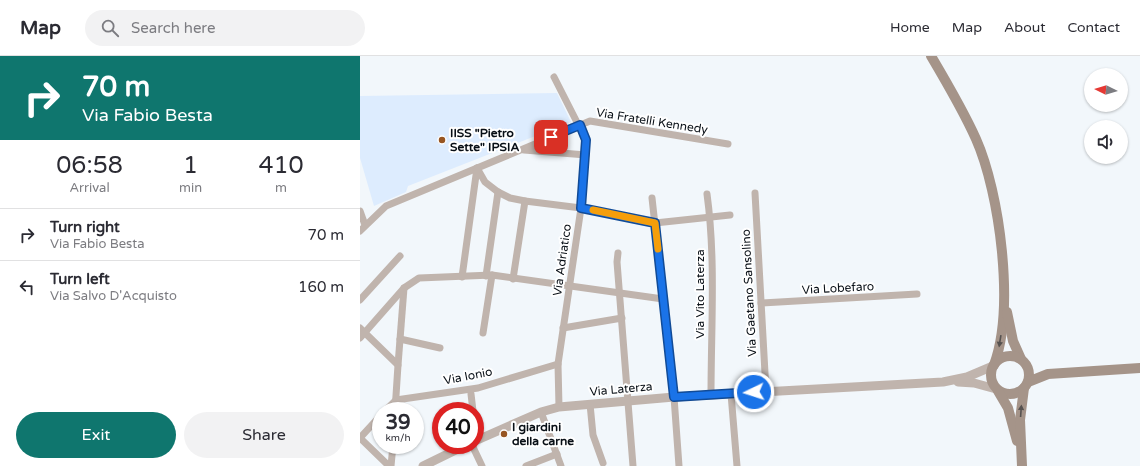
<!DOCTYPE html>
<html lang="en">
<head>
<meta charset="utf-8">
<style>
	:root { --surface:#fff; --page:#f2f2f3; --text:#2b2b33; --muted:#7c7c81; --line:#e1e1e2; --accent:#0f766e }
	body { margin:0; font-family:"Varela Round",sans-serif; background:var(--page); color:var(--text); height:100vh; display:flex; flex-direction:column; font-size:15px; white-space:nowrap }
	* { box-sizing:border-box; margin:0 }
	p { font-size:13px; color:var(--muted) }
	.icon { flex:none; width:22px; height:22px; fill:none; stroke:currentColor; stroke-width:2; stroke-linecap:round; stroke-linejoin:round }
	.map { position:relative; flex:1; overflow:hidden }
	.panel { display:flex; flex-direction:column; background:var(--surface); width:360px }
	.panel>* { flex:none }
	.guide { background:#0f766e; color:#fff; overflow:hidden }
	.needle { width:26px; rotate:275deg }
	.fabs { position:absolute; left:724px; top:12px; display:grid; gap:8px }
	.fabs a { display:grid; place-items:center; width:44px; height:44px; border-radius:50%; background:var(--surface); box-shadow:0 1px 3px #0004; font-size:20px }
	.speed { position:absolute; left:12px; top:346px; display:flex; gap:8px; font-size:20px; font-weight:700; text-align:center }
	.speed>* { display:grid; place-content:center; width:52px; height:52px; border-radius:50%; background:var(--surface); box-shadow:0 1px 3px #0004; line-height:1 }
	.speed small { font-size:10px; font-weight:400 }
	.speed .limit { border:6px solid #d22; background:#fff; color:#111 }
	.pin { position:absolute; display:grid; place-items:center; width:34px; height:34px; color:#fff; margin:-17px; border-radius:8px; box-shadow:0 2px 6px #0006 }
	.me { position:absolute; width:44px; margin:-22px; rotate:266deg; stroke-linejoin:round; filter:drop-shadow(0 0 3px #0008) }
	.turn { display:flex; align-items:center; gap:14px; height:84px; padding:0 16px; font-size:18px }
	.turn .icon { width:52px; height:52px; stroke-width:2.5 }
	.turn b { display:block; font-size:28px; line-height:34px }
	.eta { display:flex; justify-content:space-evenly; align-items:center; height:68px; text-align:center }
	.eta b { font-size:24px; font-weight:600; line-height:28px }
	.cta { display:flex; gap:8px; margin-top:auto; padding:8px 16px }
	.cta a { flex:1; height:46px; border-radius:24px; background:var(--accent); color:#fff; font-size:16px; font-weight:600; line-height:46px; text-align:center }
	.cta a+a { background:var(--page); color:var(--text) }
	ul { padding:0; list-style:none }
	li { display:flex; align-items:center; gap:12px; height:52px; padding:0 16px; border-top:1px solid var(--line) }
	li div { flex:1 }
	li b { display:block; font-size:15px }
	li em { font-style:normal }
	header { display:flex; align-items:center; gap:24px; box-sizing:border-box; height:56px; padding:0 20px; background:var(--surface); border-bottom:1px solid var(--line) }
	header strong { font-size:19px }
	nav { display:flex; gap:22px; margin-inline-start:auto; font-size:14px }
	.search { width:280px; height:36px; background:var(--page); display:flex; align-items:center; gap:10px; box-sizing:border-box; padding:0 14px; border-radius:22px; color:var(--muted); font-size:15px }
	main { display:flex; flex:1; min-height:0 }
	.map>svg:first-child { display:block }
	.built { fill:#ddecfe }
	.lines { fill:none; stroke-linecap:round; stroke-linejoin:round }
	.minor { stroke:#c0b4ad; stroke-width:7 }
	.tertiary { stroke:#c0b4ad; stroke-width:9 }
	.secondary { stroke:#a59489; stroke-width:10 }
	.oneway { fill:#565250 }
	.route-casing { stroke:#114b97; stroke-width:10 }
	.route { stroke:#1a73e8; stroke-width:7 }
	.slow { stroke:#f59e0b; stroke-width:7 }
	.poi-dot { fill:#975522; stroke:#fff; stroke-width:1.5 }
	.labels { text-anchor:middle; stroke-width:4; stroke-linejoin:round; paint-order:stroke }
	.street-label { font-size:12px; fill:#080f16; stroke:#fff }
	.poi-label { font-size:12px; font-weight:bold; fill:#080f16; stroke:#fff; text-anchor:start }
</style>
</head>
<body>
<header>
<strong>Map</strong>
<div class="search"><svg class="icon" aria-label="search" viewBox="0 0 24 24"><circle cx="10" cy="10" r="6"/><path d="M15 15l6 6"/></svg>Search here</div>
<nav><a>Home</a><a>Map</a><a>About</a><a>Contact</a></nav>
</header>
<main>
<section class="panel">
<div class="guide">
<div class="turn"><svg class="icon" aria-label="right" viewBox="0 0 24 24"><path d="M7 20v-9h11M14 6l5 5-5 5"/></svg><div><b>70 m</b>Via Fabio Besta</div></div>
</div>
<div class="eta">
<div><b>06:58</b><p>Arrival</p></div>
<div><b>1</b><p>min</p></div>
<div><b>410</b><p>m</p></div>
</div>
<ul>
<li><svg class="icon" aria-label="right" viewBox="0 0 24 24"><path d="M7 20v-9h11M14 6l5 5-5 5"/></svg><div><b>Turn right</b><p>Via Fabio Besta</p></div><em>70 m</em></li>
<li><svg class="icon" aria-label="left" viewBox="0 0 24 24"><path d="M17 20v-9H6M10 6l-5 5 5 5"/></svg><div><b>Turn left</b><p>Via Salvo D'Acquisto</p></div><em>160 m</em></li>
</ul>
<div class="cta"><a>Exit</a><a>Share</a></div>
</section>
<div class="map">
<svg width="780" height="410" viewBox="0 0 780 410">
	<rect width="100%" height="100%" fill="#f2f7fb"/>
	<!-- built -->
	<path class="built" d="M197,37L211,66L48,130L46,136L14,150L0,102V40Z"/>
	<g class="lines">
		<!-- minor -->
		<g class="minor">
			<path d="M194,21L226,84L221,152L198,308L199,351"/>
			<path d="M164,94L226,99"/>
			<path d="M117,112L125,126L138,136L150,142L165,145L221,152L295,167L370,159"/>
			<path d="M395,137L406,335"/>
			<path d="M347,138C356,204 351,272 351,339"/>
			<path d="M292,142L314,341L319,410"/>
			<path d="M0,155L5,169"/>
			<path d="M0,175L26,150L230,65L368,88"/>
			<path d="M258,197L257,206L273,410"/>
			<path d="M126,220L138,136"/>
			<path d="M102,221L117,112"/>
			<path d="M153,223L165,145"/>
			<path d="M0,244L40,200"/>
			<path d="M401,247L557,238"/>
			<path d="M0,272L38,309L35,355"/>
			<path d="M203,272L262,262"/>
			<path d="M123,277L132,219"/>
			<path d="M0,282L44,232L59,222L132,219L303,243"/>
			<path d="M40,283L80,292"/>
			<path d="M38,309L44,232"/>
			<path d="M111,338L113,355"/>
			<path d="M371,338L377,410"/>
			<path d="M230,348L233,379L243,407"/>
			<path d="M25,355L36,344L118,332L198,308"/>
			<path d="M181,356L201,410"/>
			<path d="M115,370L117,384"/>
			<path d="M0,382L29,410"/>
			<path d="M0,382L21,359"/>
			<path d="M112,389L122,410"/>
			<path d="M31,410L33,389"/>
			<path d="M166,410L197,398"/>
		</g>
		<!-- tertiary -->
		<g class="tertiary">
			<path d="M598,326L614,327L636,333"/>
			<path d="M115,385L181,356L199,351L314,341L583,326L607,321L633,310"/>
			<path d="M63,410L106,389"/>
		</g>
		<!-- secondary -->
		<g class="secondary">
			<path d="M571,0C587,27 603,54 616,83C640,137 655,252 634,309"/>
			<path d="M647,256L653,285L661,303"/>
			<circle cx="650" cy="319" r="19"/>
			<path d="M668,326L688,318L780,312"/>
			<path d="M638,335L648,352L657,385"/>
			<path d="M662,410L660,364L664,332"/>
		</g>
	</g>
	<!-- one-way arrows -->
	<defs><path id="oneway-solid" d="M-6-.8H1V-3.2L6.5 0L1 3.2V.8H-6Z"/></defs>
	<g class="oneway">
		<use href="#oneway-solid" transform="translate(640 285) rotate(99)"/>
		<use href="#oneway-solid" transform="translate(661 355) rotate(-86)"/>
	</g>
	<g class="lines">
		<defs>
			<path id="route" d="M191,81L220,69L226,84L221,152L295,167L314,341L394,336"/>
		</defs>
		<!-- route casing -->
		<use href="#route" class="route-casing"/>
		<!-- route -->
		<use href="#route" class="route"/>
		<!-- slow -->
		<path class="slow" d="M233,154L295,167L298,193"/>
	</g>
	<!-- markers -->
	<g class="poi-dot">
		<circle cx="82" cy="84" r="4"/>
		<circle cx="144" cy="378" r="4"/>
	</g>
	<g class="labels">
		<!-- street labels -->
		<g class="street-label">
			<text transform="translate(292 65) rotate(9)" y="4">Via Fratelli Kennedy</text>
			<text transform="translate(202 204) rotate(-82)" y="4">Via Adriatico</text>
			<text transform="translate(478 232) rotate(-3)" y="4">Via Lobefaro</text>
			<text transform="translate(389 237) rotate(-93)" y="4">Via Gaetano Sansolino</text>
			<text transform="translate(340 238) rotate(-90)" y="4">Via Vito Laterza</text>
			<text transform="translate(108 320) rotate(-11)" y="4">Via Ionio</text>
			<text transform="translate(261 333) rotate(-5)" y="4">Via Laterza</text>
		</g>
		<!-- poi labels -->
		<g class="poi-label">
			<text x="90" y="81">IISS "Pietro<tspan x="90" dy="14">Sette" IPSIA</tspan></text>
			<text x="152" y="375">I giardini<tspan x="152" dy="14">della carne</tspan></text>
		</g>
	</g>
</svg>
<div class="fabs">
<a><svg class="needle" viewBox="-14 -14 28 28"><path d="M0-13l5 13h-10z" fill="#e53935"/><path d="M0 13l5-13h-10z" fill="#7c7c81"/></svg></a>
<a><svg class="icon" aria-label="sound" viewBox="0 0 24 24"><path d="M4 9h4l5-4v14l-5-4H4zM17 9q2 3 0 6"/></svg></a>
</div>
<div class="speed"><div>39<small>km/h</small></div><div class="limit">40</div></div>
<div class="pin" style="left:191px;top:81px;background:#d93025"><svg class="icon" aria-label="arrive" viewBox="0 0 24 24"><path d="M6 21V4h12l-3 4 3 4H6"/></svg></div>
<svg class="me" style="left:394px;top:336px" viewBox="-20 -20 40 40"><circle r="17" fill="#1a73e8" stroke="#fff" stroke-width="3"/><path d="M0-11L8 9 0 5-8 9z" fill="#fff"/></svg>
</div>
</main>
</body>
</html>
